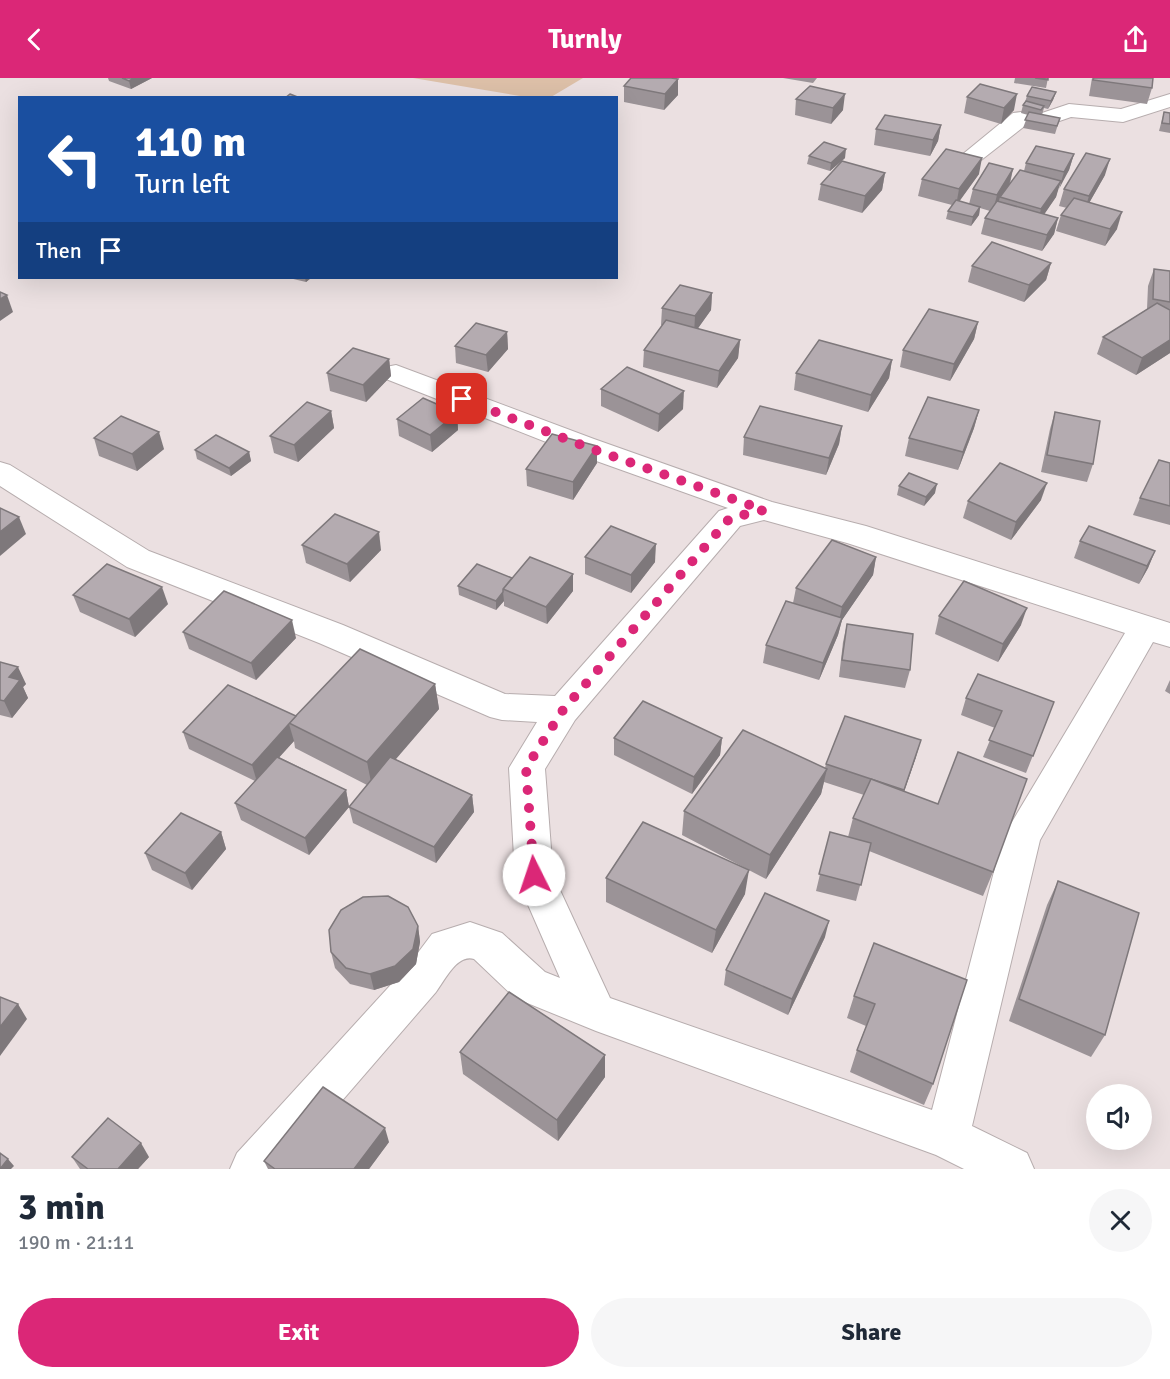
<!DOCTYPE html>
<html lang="en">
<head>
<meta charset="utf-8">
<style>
	:root { --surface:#fff; --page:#f6f6f7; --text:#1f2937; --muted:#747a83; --accent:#db2777 }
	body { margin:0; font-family:Signika,sans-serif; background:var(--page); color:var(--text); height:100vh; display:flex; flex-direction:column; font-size:22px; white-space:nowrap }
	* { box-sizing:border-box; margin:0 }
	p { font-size:20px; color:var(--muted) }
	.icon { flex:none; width:33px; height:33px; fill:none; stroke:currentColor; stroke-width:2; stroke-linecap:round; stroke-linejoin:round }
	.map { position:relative; height:1091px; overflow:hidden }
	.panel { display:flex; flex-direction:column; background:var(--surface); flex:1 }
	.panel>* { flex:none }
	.banner { position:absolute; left:18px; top:18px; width:600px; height:183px; border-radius:0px; box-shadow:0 6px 24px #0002; background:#1a4fa0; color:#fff; overflow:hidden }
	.controls { position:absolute; left:1086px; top:1006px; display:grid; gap:12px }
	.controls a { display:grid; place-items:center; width:66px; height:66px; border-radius:50%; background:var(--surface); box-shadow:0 6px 24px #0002; font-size:30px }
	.pin { position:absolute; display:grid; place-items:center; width:51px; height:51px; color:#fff; margin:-26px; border-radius:12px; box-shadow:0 3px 9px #0006 }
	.me { position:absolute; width:66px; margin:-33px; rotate:356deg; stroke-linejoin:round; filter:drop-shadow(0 0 4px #0008) }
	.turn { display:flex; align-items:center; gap:21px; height:126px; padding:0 18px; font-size:27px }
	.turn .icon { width:78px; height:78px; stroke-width:2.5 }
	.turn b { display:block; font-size:42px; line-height:51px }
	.then { display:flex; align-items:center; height:57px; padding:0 18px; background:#0003; gap:12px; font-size:22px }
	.round { display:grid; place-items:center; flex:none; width:63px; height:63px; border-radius:32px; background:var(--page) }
	.headline { display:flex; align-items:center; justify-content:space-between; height:102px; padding:0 18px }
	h1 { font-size:36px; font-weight:700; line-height:45px }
	.action { display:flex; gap:12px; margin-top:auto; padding:12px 18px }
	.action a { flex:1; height:69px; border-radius:36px; background:var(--accent); color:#fff; font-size:24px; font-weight:700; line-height:69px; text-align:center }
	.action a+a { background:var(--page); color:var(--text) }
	header { display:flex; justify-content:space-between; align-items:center; height:78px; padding:0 18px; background:var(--accent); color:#fff; font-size:27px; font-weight:700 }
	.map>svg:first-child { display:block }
	.green { fill:#ddc0a8 }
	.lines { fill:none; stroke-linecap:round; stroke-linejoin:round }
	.street-casing { stroke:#b7adae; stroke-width:2 }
	.street { fill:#fff; fill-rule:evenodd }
	.wall { fill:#9b9397 }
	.shaded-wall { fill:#7e787b }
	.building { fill:#b4abb0; stroke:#7e787b; stroke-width:1.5 }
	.route { stroke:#db2777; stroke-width:10; stroke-dasharray:0 18 }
</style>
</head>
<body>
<header><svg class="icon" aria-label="back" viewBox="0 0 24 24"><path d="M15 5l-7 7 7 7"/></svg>Turnly<svg class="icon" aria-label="share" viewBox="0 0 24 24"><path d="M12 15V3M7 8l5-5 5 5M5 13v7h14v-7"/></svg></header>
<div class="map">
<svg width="1170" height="1091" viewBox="0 0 1170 1091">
	<rect width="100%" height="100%" fill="#ebe0e1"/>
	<!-- green -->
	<path class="green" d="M413,0H583L551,19L532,20Z"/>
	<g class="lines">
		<defs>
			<g id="street">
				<path d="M1170,16V29L1123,44L1071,39L1045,48L1026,47L971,90L963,92L955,90L952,85L1013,35L1021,34L1042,35L1069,26L1121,31Z"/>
				<path d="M396,287L594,361L772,424L866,448L1170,545V569L1153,564L1040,762L972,1048L1027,1075L1034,1091H964L936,1077L596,953L515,920L474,881C457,876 445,902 436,914L283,1091H230L237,1075L408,888L432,856L470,844L502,855L545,894L560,900L515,797L509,690L537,644L502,642L490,639L319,565L127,489L0,408V384L10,387L149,473L343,547L505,616L555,618L719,433L728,430L574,375L386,301L382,295L386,289ZM764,442L847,465L1125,555L1003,759L932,1032L610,920L553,797L545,691L575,642L740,448Z"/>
			</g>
		</defs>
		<!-- street casing -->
		<use href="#street" class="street-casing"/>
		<!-- street -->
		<use href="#street" class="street"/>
	</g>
	<!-- wall -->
	<g class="wall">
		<path d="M108,0H152L131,11L109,3Z"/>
		<path d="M783,0H817L813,5Z"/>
		<path d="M1015,0H1048L1046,10L1014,5Z"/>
		<path d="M1092,0H1153L1152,10L1147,26L1089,18Z"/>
		<path d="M678,1V17L664,32L624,24V8Z"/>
		<path d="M1056,14L1053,22L1048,31L1044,30L1042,37L1060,40L1055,56L1023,50L1028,37L1021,35L1023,27L1025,24L1027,18Z"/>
		<path d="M967,19L1014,32L1001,46L964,35Z"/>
		<path d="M796,21L843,32L831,46L795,37Z"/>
		<path d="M1164,34L1170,35V55L1159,53Z"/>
		<path d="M941,47L938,63L930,78L874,67L876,51Z"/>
		<path d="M1074,76L1069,92L1058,110L1056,119L1044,136L1058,140L1054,156L1042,173L981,156L985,140L990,133L980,130L979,137L971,148L946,141L948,133L952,127L918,118L922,101L979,96L959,123L969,126L973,111L1013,91L1010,106L1024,93L1026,85Z"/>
		<path d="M809,78L845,80L830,93L807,86Z"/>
		<path d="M885,95L882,112L862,135L818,122L821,106Z"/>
		<path d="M1105,97L1089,125L1117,151L1105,168L1056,153L1061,137L1067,130L1059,128L1064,111Z"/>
		<path d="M1051,185L1046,202L1024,224L968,204L972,188Z"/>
		<path d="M1154,191L1170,193V275L1136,297L1097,276L1103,259L1147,231L1148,208Z"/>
		<path d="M289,200H311L306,204Z"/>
		<path d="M712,215L711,232L697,251L740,262L738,280L717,310L643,289L644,272L663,247H661L662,230Z"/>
		<path d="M978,244L974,261L950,303L900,289L903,272Z"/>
		<path d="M507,254L508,271L488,294L456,285L455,268Z"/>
		<path d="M389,281L391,298L366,324L330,313L327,295Z"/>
		<path d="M892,282L889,300L868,334L794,312L796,295Z"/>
		<path d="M601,311L683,331L658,354L601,328Z"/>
		<path d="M979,332L974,350L958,392L905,378L909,360Z"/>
		<path d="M331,333L334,350L298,384L274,375L270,358Z"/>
		<path d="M1055,334L1093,386L1087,404L1041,394L1050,351Z"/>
		<path d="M457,335L458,352L432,374L399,358L397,341Z"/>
		<path d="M842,348L839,366L826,397L743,377L744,359Z"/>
		<path d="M94,360L164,371L137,393L99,378Z"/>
		<path d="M597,368V385L573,422L527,408L526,391Z"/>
		<path d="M195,372L249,374L251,383L231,398L197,381Z"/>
		<path d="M1170,385V447L1133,437L1140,420Z"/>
		<path d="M899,408L935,415L924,428L897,417Z"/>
		<path d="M1041,422L1011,462L963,440L968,423Z"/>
		<path d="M1080,463L1155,473L1148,490L1139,506L1074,480Z"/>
		<path d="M302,467L381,472L350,504L306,485Z"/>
		<path d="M585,479L655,484L631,515L585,496Z"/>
		<path d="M876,479L873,497L842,542L838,557L819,602L763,585L766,567L793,525L796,510Z"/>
		<path d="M573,496V513L547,546L504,528V523L496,532L459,517L458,508L512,500Z"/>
		<path d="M73,517L168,526L135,559L80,534Z"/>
		<path d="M939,538L1021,547L998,584L935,556Z"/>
		<path d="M847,546L910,592L905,610L839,599L843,564Z"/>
		<path d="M183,554L296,560L256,602L189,571Z"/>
		<path d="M0,584L26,606L23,609L28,620L12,640L0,637Z"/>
		<path d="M1170,602V616L1165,613Z"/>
		<path d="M435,606L439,631L395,681L472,717L474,734L436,785L353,745L349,729L367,707L295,670L294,663L279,679L346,712L349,729L309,777L241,742L235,725L255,703L189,671L183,654L296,638Z"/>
		<path d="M966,620L1054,624L1026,695L983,679L995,650L961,637Z"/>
		<path d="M614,660H722L720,677L692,716L614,677Z"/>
		<path d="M916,679L904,713L993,794L983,818L869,773L856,823L816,813L830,754L848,759L853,740L864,717L824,704L821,716L766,801L682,757L684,733L825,690L826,686Z"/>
		<path d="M221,754L226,771L192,812L152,792L145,775Z"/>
		<path d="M606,800L745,816L712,875L606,824Z"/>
		<path d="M1058,803L1105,957L1091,979L1009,943L1047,827Z"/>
		<path d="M418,848L420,864L416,886L399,904L374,912L350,906L335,890L331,874Z"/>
		<path d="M825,859L788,937L724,907L726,892Z"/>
		<path d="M967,902L933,1006L924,1027L850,994L857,972L866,948L847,940L854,918Z"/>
		<path d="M460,974L605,977V999L558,1063L463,996Z"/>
		<path d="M389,1064L369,1091H268L264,1083Z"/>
		<path d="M72,1079H149L138,1091H80Z"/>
	</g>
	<!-- shaded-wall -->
	<g class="shaded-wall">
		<path d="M134,0H152L131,11L129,3Z"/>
		<path d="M678,1V17L664,32L665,16Z"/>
		<path d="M1056,14L1053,22L1048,31L1051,23Z"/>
		<path d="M845,16L843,32L831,46L833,30Z"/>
		<path d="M1017,16L1014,32L1001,46L1004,30Z"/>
		<path d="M941,47L938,63L930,78L933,62Z"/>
		<path d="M846,71L845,80L830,93L831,85Z"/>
		<path d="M1074,76L1069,92L1059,111L1064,94Z"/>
		<path d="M982,80L979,96L956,128L959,111Z"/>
		<path d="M1110,81L1105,97L1084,134L1089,118Z"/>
		<path d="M1013,91L1009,107L1000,119L998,126L993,133L997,117Z"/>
		<path d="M885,95L882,112L862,135L865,118Z"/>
		<path d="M1061,103L1056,119L1037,147L1041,131Z"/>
		<path d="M980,129L979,137L971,148L973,139Z"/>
		<path d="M1122,134L1117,151L1105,168L1110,151Z"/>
		<path d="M1058,140L1054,156L1042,173L1047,157Z"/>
		<path d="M1051,185L1046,202L1024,224L1029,207Z"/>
		<path d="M305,200H311L306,204Z"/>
		<path d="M712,215L711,232L694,256L695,238Z"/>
		<path d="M7,217L13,234L0,243V221Z"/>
		<path d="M978,244L974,261L950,303L954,286Z"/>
		<path d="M507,254L508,271L488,294L486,277Z"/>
		<path d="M740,262L738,280L717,310L719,293Z"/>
		<path d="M1170,262V275L1136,297L1142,280Z"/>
		<path d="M389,281L391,298L366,324L363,307Z"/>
		<path d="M892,282L889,300L868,334L871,317Z"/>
		<path d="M684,313L683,331L658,354L659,336Z"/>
		<path d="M979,332L974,350L958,392L963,374Z"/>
		<path d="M331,333L334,350L298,384L294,367Z"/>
		<path d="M457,335L458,352L432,374L430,357Z"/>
		<path d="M842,348L839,366L826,397L829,380Z"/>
		<path d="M159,354L164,371L137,393L132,376Z"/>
		<path d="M597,368V385L573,422V404Z"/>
		<path d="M249,374L251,383L231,398L229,390Z"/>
		<path d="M1047,405L1041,422L1011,462L1016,444Z"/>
		<path d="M937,406L935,415L924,428L926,419Z"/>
		<path d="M19,439L26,456L0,478V454Z"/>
		<path d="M379,454L381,472L350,504L347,486Z"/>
		<path d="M656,466L655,484L631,515V497Z"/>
		<path d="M1155,473L1148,490L1139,506L1147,488Z"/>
		<path d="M876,479L873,497L842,542L838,557L819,602L823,585L838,547L842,529Z"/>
		<path d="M573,496V513L547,546L546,529Z"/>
		<path d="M162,509L168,526L135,559L129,541Z"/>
		<path d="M503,514L504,523L496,532V523Z"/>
		<path d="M1027,530L1021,547L998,584L1003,566Z"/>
		<path d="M292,542L296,560L256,602L251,585Z"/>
		<path d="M18,589L26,606L23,609L28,620L12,640L4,623L9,599Z"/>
		<path d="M435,606L439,631L372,709L367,684Z"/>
		<path d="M289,646L294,663L257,704L252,687Z"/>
		<path d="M722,660L720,677L692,716L694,699Z"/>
		<path d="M921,662L916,679L899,728L904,712Z"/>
		<path d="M827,691L821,716L766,801L770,777Z"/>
		<path d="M346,712L349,729L309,777L305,760Z"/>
		<path d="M472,717L474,734L436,785L434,769Z"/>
		<path d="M221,754L226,771L192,812L185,795Z"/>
		<path d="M749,792L745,816L712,875L716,852Z"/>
		<path d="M829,843L825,859L788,937L792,921Z"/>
		<path d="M418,848L420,864L416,886L399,904L374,912L370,896Z"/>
		<path d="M18,926L27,941L0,978V949Z"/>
		<path d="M605,977V999L558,1063L557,1042Z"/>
		<path d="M385,1050L389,1064L369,1091H354Z"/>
		<path d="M141,1065L149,1079L138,1091H118Z"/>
		<path d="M8,1081L14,1088L11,1091H0Z"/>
	</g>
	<!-- building -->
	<g class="building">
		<path d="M122,0H134L129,3Z"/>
		<path d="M631,0H671L678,1L665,16L624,8Z"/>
		<path d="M1035,0H1048V2Z"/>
		<path d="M1094,0H1153L1152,10L1093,2Z"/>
		<path d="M980,6L1017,16L1004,30L967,19Z"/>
		<path d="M810,8L845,16L833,30L796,21Z"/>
		<path d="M1032,9L1056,14L1051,23L1027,18Z"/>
		<path d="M290,16L300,20H285Z"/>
		<path d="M1026,23L1044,28L1041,32L1023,27Z"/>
		<path d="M1029,34L1060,40L1057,48L1025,42Z"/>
		<path d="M1164,34L1170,35V46L1162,45Z"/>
		<path d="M885,37L941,47L933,62L876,51Z"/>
		<path d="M824,64L846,71L831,85L809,78Z"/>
		<path d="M1036,68L1074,76L1064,94L1026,85Z"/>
		<path d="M946,71L982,80L959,111L922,101Z"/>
		<path d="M1086,75L1110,81L1089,118L1064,111Z"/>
		<path d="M842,83L885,95L865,118L821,106Z"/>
		<path d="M989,85L1013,91L997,117L973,111Z"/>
		<path d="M1020,92L1061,103L1041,131L1000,119Z"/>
		<path d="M1074,120L1122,134L1110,151L1061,137Z"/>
		<path d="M956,122L980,129L973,139L948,133Z"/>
		<path d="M997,123L1058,140L1047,157L985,140Z"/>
		<path d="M992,164L1051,185L1029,207L972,188Z"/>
		<path d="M1154,191L1170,193V224L1153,221Z"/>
		<path d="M680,207L712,215L695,238L662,230Z"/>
		<path d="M0,214L7,217L0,221Z"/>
		<path d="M1157,225L1170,232V262L1142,280L1103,259Z"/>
		<path d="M929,231L978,244L954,286L903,272Z"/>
		<path d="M666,242L740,262L719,293L644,272Z"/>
		<path d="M476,245L507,254L486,277L455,268Z"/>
		<path d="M819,262L892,282L871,317L796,295Z"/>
		<path d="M353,270L389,281L363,307L327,295Z"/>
		<path d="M627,289L684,313L659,336L601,311Z"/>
		<path d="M928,319L979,332L963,374L909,360Z"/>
		<path d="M423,320L457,335L430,357L397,341Z"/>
		<path d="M307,324L331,333L294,367L270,358Z"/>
		<path d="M760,328L842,348L829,380L744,359Z"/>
		<path d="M1055,334L1100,343L1093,386L1047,377Z"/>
		<path d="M121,338L159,354L132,376L94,360Z"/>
		<path d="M552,356L597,368L573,404L526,391Z"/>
		<path d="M216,357L249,374L229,390L195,372Z"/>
		<path d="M1159,382L1170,385V428L1140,420Z"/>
		<path d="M1000,385L1047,405L1016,444L968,423Z"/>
		<path d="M909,395L937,406L926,419L899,408Z"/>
		<path d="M0,430L19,439L0,454Z"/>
		<path d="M335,436L379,454L347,486L302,467Z"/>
		<path d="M611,448L656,466L631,497L585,479Z"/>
		<path d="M1089,448L1155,473L1147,488L1080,463Z"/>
		<path d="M832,462L876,479L842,529L796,510Z"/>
		<path d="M530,479L573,496L546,529L503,511Z"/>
		<path d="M107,486L162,509L129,541L73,517Z"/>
		<path d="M477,486L512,500L503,511V514L496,523L458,508Z"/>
		<path d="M964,503L1027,530L1003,566L939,538Z"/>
		<path d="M224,513L292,542L251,585L183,554Z"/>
		<path d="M786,523L842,540L823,585L766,567Z"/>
		<path d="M847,546L913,556L910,592L842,582Z"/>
		<path d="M360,571L435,606L367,684L289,645Z"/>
		<path d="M0,584L18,589L9,599L20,602L4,623L0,622Z"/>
		<path d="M978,596L1054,624L1033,678L989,662L1002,633L966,620Z"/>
		<path d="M228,607L296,638L252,687L183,654Z"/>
		<path d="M643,623L722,660L694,699L614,660Z"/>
		<path d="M845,638L921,662L904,712L826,686Z"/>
		<path d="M743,652L827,691L770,777L684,733Z"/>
		<path d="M958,674L1027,701L993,794L853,740L871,701L938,726Z"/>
		<path d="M277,679L346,712L305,760L235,725Z"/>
		<path d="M390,679L472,717L434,769L349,729Z"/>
		<path d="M181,735L221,754L185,795L145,775Z"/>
		<path d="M643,744L749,792L716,852L606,800Z"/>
		<path d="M830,754L871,765L861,807L819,796Z"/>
		<path d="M1058,803L1139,835L1105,957L1019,921Z"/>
		<path d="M765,815L829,843L792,921L726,892Z"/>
		<path d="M388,818L408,829L418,848L413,871L395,888L370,896L346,890L331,874L329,852L341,832L363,819Z"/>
		<path d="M874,865L967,902L933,1006L857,972L875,926L854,918Z"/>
		<path d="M509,914L605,977L557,1042L460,974Z"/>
		<path d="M0,919L18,926L0,949Z"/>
		<path d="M323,1009L385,1050L354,1091H275L264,1083Z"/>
		<path d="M108,1040L141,1065L118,1091H88L72,1079Z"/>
		<path d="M0,1075L8,1081L0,1091Z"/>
	</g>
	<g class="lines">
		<!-- route -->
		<path class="route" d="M462,321L584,368L764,432L730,440L563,632L526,690L534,797"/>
	</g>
</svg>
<div class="controls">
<a><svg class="icon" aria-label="sound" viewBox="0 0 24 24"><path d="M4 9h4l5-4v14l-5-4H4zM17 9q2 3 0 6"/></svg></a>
</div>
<div class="pin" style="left:462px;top:321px;background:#d93025"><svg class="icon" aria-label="arrive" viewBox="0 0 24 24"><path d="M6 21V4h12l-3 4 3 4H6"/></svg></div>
<svg class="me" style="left:534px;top:797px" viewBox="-20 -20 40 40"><circle r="19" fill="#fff"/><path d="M0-13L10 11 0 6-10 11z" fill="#db2777"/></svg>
<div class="banner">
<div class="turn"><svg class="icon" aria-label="left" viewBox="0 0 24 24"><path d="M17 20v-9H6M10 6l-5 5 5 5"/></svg><div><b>110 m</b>Turn left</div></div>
<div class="then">Then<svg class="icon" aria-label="arrive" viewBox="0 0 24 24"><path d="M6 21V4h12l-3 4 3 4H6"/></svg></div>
</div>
</div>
<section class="panel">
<div class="headline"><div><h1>3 min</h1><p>190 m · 21:11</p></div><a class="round"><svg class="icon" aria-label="close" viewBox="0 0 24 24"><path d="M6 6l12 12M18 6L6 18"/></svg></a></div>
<div class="action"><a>Exit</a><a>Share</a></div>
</section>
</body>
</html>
